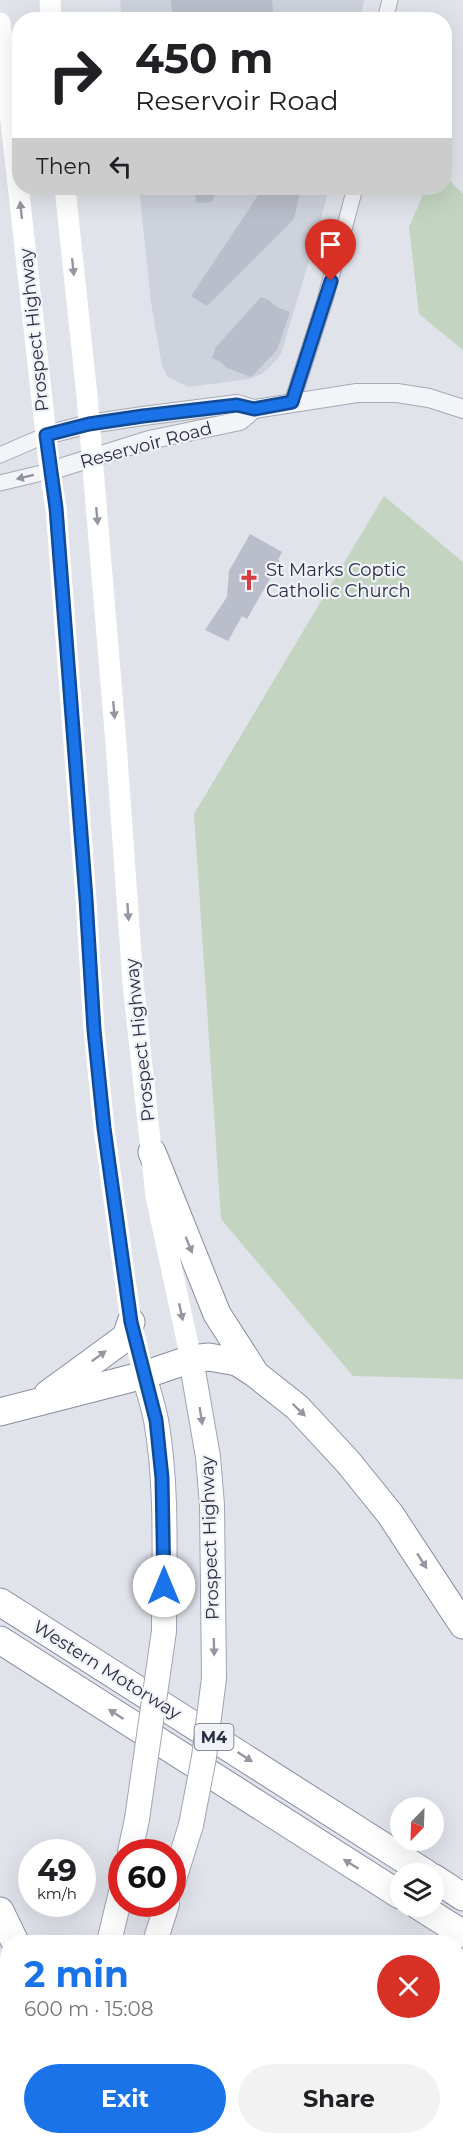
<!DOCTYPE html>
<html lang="en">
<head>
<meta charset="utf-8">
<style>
	:root { --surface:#fff; --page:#f2f2f2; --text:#202124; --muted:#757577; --accent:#1a73e8 }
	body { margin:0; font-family:Montserrat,sans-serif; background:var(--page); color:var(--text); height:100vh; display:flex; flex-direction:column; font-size:22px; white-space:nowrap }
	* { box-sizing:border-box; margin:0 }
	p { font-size:20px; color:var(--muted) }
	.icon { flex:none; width:33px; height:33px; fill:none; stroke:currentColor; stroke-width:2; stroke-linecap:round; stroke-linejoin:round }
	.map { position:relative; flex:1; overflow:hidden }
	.side { position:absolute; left:0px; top:1935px; width:464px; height:210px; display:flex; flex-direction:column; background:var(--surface); border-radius:24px 24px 0 0; box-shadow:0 6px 24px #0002 }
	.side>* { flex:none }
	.guide { position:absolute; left:12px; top:12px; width:440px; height:183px; border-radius:24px; box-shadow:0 6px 24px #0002; background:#fff; color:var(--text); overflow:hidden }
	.needle { width:39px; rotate:203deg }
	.controls { position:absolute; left:390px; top:1797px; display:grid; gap:12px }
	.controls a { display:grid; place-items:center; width:54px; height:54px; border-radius:50%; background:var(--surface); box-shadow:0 6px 24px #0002; font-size:30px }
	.speed { position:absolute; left:18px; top:1839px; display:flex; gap:12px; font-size:30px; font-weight:700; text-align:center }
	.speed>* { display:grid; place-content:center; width:78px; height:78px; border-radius:50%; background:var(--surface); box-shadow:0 6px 24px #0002; line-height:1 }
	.speed small { font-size:15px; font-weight:400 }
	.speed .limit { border:9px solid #d22; background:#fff; color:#111 }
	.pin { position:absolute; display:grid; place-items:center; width:51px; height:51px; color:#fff; margin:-62px -26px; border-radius:50% 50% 50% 0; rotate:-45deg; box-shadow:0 0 6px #0007 }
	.pin .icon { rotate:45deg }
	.me { position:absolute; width:66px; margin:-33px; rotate:0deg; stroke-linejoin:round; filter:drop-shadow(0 0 4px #0008) }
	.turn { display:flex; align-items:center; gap:21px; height:126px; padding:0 24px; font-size:27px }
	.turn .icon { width:78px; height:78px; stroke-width:2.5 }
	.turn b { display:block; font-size:42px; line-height:51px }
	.then { display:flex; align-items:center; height:57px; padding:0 24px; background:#0003; gap:12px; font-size:22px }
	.round { display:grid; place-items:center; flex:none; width:63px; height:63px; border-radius:32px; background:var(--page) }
	.head { display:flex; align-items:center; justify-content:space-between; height:102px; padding:0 24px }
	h1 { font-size:36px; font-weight:700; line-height:45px; color:var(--accent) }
	.button { display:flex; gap:12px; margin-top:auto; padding:12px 24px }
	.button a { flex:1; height:69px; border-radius:36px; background:var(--accent); color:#fff; font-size:24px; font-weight:700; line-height:69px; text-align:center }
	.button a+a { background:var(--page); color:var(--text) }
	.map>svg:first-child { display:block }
	.built { fill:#ced2dc }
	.green { fill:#c3d5c1 }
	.building { fill:#babeca }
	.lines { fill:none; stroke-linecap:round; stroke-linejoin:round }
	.minor-casing { stroke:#a5a9b5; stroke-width:17 }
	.tertiary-casing { stroke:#a5a9b5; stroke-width:20 }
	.primary-casing { stroke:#9fa5b7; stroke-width:26 }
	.motorway-casing { stroke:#878ea2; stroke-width:29 }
	.minor { stroke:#f3f4f8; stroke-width:15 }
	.tertiary { stroke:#f3f4f8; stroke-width:18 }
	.secondary { stroke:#fff; stroke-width:21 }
	.primary { stroke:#fff; stroke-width:24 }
	.motorway { stroke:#fff; stroke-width:27 }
	.primary-bridge-casing { stroke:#9fa5b7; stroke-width:26; stroke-linecap:butt }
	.primary-bridge { stroke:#fff; stroke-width:24 }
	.oneway { fill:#9496a1 }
	.oneway2 { fill:#8e919e }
	.route-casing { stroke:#114b97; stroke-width:15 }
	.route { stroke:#1a73e8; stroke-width:10 }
	.labels { text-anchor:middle; stroke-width:4.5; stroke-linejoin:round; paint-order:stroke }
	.shield { fill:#f0f2f7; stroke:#646979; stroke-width:1.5 }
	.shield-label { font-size:16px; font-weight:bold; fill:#282e43 }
	.street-label { font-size:18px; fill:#282e43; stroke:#f0f2f7 }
	.poi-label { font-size:18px; fill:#282e43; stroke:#f0f2f7; text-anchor:start }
</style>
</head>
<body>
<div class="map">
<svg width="463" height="2145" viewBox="0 0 463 2145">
	<rect width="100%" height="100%" fill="#e0e3ea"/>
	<!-- built -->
	<g class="built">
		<path d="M120,0H364L360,20L122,19Z"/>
		<path d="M139,188H329L315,241L281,354L270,367L262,374L249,379L188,387L168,377L162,366L151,302Z"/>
	</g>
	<!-- green -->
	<g class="green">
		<path d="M444,175L463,194V350L419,314L409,227L426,188H444Z"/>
		<path d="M384,496L463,562V1379L353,1376L221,1219L194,814Z"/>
	</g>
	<!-- building -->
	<g class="building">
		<path d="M171,0H272L274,20H173Z"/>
		<path d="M194,188H220L211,202L198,203L196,202Z"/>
		<path d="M263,188H301L294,219L207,306L191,296Z"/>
		<path d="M261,297L269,300L277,307L290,312L277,350L251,377L227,368L219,361L212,358L216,347Z"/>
		<path d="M250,534L282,552L278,560L280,561L247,619L242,616L228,641L205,630L227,597L229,571Z"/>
	</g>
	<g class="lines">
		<defs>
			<g id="minor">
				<path d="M385,20L390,0"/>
				<path d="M292,402L325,300L355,188"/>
				<path d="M0,455L46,435"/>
				<path d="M0,483L50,471"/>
			</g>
			<g id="tertiary">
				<path d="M46,435L89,424L143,416L237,404L254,409L357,393H397L429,398L463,409"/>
				<path d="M50,471L149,440L240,421L254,409"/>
			</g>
			<g id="primary">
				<path d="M191,1359L208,1457L212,1505L214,1678"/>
				<path d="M144,1375C148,1390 153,1405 156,1420C168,1487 164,1563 164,1631"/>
				<path d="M130,1852L137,1819"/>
				<path d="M172,1886L191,1825"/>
				<path d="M109,1942L122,1888"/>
				<path d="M155,1942L167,1904"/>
				<path d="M34,2145L38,2138"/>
				<path d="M70,2145L75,2138"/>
			</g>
			<g id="motorway">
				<path d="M152,1152L217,1314L253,1370"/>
				<path d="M48,1394L126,1337L131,1322"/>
				<path d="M0,1412L144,1375L191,1359L209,1357L237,1362L254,1373L297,1407L348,1462L390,1514L463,1625"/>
				<path d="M0,1602L427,1874"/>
				<path d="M0,1640L400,1895"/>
				<path d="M434,1878L463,1897"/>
				<path d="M419,1906L463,1934"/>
				<path d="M0,1911L15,1942"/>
				<path d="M456,2092L463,2094"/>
			</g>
		</defs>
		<!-- minor casing -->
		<use href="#minor" class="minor-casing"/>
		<!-- tertiary casing -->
		<use href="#tertiary" class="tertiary-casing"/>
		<!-- primary casing -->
		<use href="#primary" class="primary-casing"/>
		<!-- motorway casing -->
		<use href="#motorway" class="motorway-casing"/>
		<!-- minor -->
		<use href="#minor" class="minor"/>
		<!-- tertiary -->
		<use href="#tertiary" class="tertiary"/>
		<!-- secondary -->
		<g class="secondary">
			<path d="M50,0L51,20"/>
			<path d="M0,23L50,471L56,508L86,899L94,1030L104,1128L131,1322L144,1375"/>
			<path d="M65,188L87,396L116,743L133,983L156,1196L191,1359"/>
		</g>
		<!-- primary -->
		<use href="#primary" class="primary"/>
		<!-- motorway -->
		<use href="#motorway" class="motorway"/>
		<defs>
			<g id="primary-bridge">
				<path d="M137,1819L164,1631"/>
				<path d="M191,1825L204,1757L214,1678"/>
			</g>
		</defs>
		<!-- primary-bridge casing -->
		<use href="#primary-bridge" class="primary-bridge-casing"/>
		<!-- primary-bridge -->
		<use href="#primary-bridge" class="primary-bridge"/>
	</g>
	<!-- one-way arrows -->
	<defs><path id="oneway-solid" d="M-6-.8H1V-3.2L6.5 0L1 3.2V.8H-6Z" transform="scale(1.5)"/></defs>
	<g class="oneway">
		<use href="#oneway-solid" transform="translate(21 210) rotate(-96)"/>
		<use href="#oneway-solid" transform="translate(73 267) rotate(84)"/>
		<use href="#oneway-solid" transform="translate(97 516) rotate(85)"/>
		<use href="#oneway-solid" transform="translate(114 710) rotate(85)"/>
		<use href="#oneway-solid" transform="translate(128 912) rotate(86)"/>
		<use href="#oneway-solid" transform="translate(189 1245) rotate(68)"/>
		<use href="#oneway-solid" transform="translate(181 1312) rotate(78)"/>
		<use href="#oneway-solid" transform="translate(99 1356) rotate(-36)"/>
		<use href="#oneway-solid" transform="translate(299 1410) rotate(44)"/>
		<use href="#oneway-solid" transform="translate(201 1416) rotate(81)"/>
		<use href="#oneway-solid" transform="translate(422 1561) rotate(57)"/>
		<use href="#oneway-solid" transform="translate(214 1647) rotate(89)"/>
		<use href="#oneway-solid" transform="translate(116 1714) rotate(-147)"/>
		<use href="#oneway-solid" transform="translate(245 1757) rotate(33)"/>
		<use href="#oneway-solid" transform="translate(351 1864) rotate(-148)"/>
	</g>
	<use class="oneway2" href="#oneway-solid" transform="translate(25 477) rotate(166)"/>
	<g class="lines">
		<defs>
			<path id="route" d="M164,1586L162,1478L156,1420L131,1322L104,1128L94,1030L86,899L56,508L46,435L89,424L143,416L237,405L254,409L292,402L331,281"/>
		</defs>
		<!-- route casing -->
		<use href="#route" class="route-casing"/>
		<!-- route -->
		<use href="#route" class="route"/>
	</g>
	<!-- icons -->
	<defs>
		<symbol id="church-bare" viewBox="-9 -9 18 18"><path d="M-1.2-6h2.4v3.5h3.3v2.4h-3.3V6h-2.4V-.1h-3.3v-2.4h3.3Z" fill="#d73e41" stroke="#f0f2f7" stroke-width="2.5" paint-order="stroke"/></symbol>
	</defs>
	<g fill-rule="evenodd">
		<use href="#church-bare" x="234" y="565" width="30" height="30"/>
	</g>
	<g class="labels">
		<!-- shield labels -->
		<rect class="shield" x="194.5" y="1724" width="39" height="26" rx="4.5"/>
		<g class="shield-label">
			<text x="214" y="1743">M4</text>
		</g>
		<!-- street labels -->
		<g class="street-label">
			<text transform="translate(34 330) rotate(-96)" y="6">Prospect Highway</text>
			<text transform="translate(146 445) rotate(-15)" y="6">Reservoir Road</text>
			<text transform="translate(140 1040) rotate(-96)" y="6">Prospect Highway</text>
			<text transform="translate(210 1538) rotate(-92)" y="6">Prospect Highway</text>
			<text transform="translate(107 1670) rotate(32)" y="6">Western Motorway</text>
		</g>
		<!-- poi labels -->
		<g class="poi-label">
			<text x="266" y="576">St Marks Coptic<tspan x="266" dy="21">Catholic Church</tspan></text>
		</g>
	</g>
</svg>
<div class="controls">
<a><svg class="needle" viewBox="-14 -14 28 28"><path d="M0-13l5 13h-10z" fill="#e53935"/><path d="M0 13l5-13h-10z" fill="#757577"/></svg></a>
<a><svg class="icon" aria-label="layers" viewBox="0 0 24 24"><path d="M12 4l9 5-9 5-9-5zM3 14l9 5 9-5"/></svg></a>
</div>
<div class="speed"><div>49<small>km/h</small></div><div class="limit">60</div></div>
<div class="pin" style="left:331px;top:281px;background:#d93025"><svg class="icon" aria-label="arrive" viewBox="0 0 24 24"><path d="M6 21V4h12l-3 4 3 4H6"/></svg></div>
<svg class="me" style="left:164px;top:1586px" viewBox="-20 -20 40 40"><circle r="19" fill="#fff"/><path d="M0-13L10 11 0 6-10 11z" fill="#1a73e8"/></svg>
<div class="guide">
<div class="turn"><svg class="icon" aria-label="right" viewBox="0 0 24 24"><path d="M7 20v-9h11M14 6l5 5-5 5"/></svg><div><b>450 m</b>Reservoir Road</div></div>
<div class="then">Then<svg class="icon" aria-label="left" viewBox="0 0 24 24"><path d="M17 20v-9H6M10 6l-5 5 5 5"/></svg></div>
</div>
<section class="side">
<div class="head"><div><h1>2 min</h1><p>600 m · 15:08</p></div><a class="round" style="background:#d93025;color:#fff"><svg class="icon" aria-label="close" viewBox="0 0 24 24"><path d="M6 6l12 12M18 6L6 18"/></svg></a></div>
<div class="button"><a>Exit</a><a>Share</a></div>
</section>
</div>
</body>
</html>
